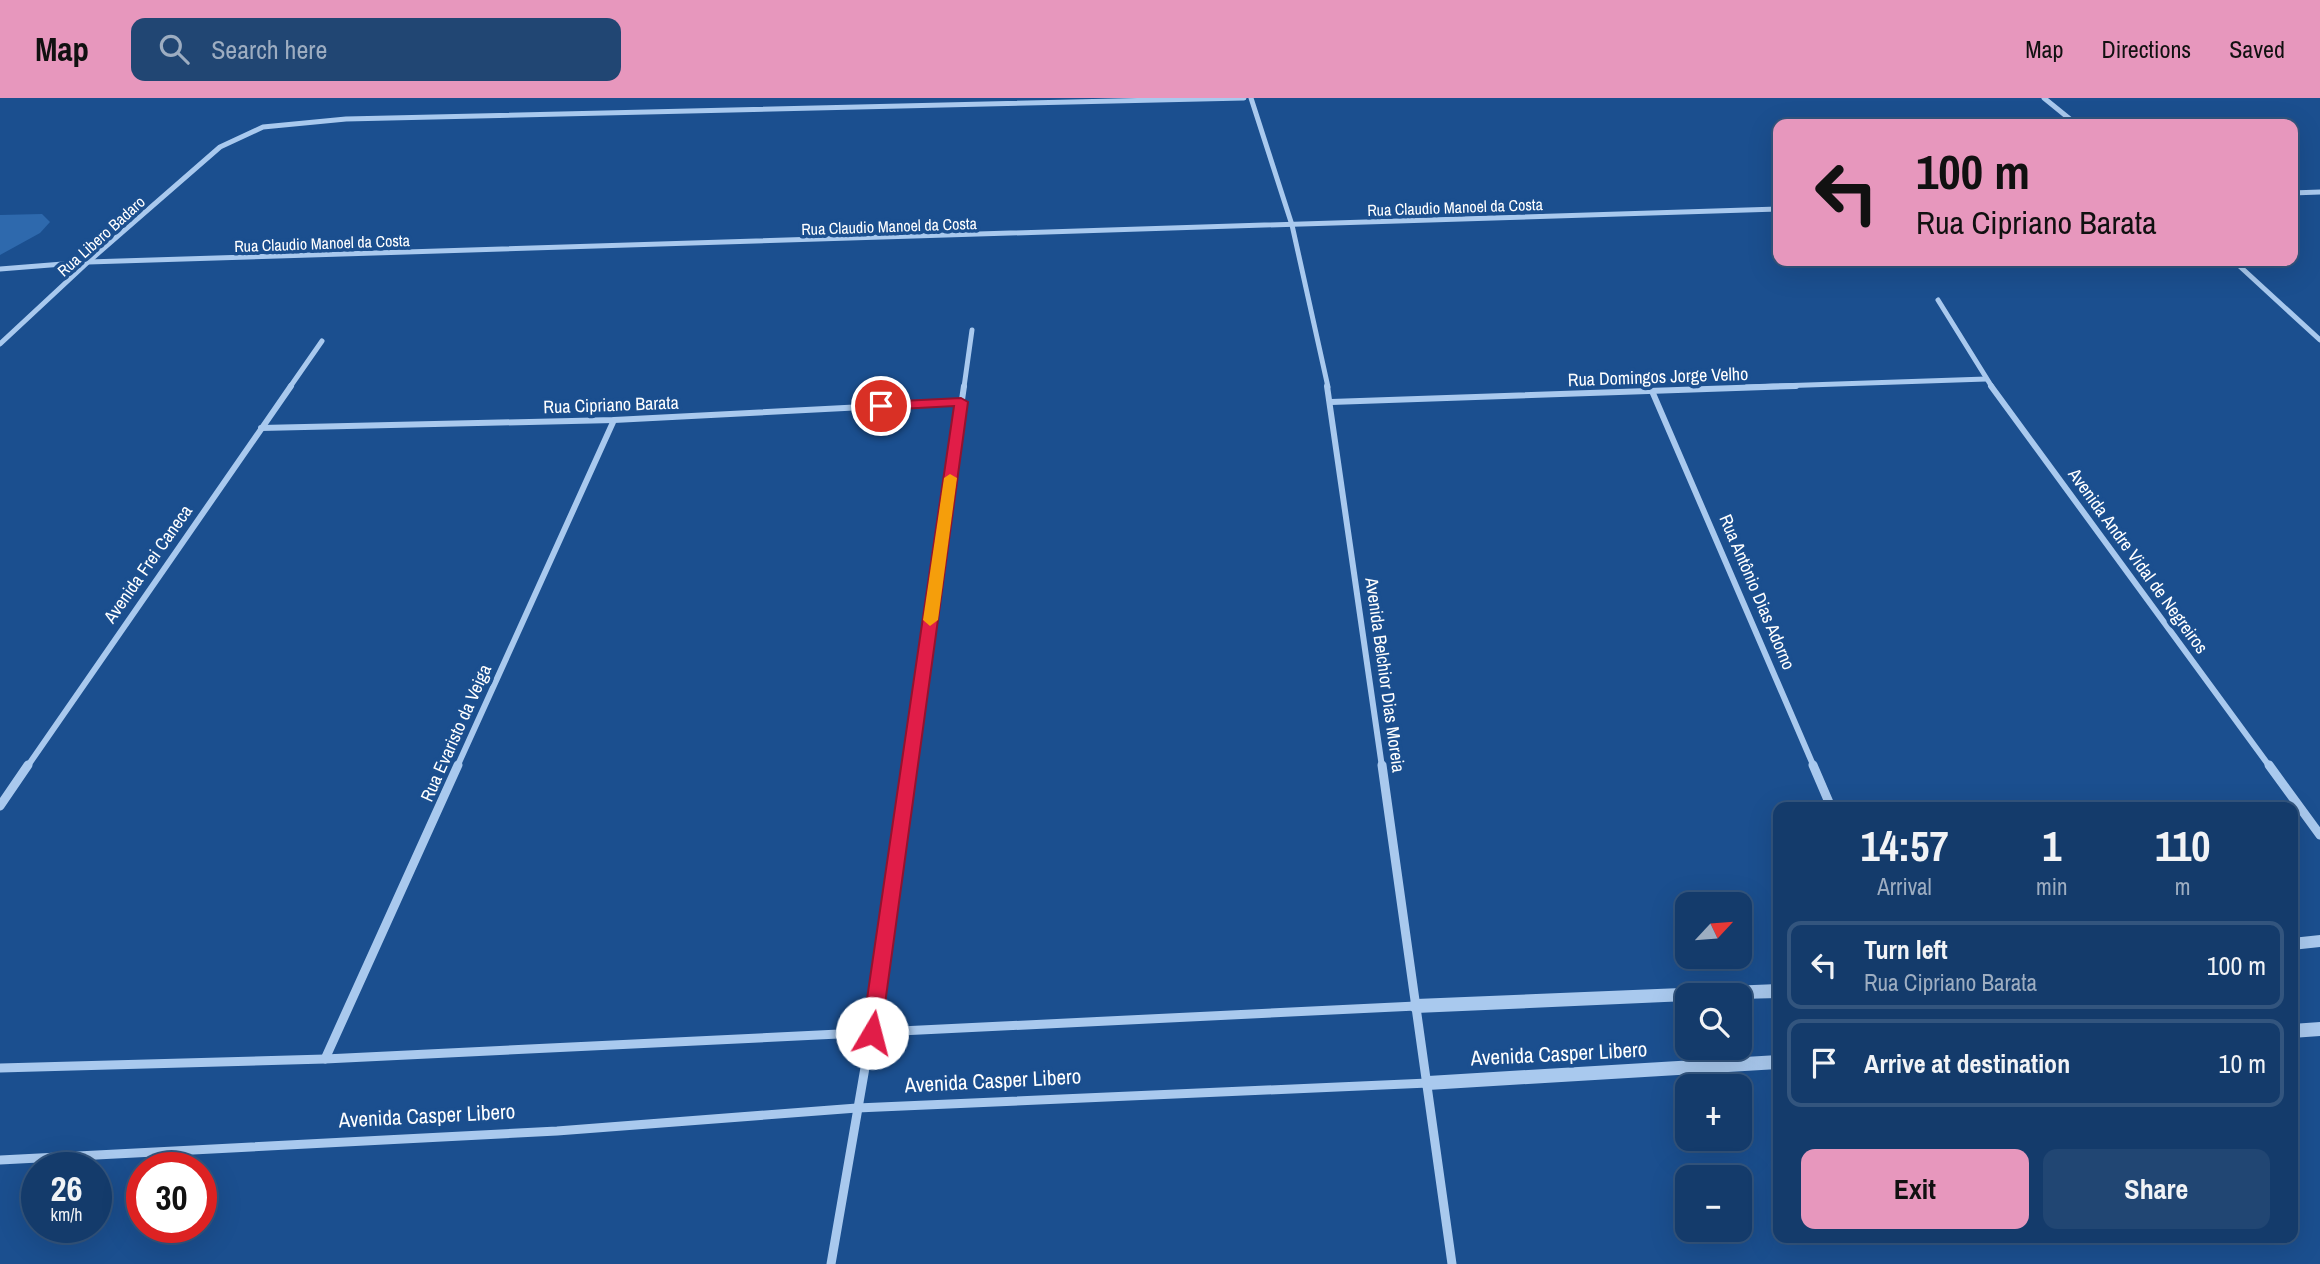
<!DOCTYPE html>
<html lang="en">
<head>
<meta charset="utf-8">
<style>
	:root { --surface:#143b6b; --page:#214673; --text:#f1f3f6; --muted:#9dadc1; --line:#33557e; --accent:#e797bd }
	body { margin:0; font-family:"Archivo Narrow",sans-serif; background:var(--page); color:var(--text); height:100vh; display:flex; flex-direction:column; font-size:26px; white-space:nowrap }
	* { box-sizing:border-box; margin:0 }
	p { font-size:23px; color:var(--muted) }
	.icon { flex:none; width:38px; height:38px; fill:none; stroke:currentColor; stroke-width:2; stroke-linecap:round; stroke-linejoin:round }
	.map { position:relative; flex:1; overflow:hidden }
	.details { position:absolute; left:1773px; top:704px; width:525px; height:441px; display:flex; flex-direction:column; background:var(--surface); border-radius:14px; box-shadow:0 7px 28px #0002,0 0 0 2px var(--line) }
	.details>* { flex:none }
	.guide { position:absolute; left:1773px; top:21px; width:525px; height:147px; border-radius:14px; box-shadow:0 7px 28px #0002,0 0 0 2px var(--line); background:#e797bd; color:#111; overflow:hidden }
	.needle { width:46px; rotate:64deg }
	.buttons { position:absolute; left:1675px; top:794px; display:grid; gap:14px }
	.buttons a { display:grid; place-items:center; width:77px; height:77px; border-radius:14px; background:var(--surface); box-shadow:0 7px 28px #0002,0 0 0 2px var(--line); font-size:35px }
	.speed { position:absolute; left:21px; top:1054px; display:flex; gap:14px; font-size:35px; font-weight:700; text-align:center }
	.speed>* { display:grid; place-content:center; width:91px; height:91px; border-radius:50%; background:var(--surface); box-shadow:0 7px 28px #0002,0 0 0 2px var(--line); line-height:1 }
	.speed small { font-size:18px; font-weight:400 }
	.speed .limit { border:10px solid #d22; background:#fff; color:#111 }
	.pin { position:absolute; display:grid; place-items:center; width:60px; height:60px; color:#fff; margin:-30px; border:4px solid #fff; border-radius:50%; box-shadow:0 2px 7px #0007 }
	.me { position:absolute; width:77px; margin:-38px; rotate:8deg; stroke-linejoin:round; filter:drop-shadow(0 0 5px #0008) }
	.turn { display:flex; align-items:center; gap:24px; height:147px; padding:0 28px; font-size:32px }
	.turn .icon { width:91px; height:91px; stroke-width:2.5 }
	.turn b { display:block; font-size:49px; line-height:60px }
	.eta { display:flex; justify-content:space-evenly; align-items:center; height:119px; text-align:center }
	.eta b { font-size:42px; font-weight:700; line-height:49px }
	.button { display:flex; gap:14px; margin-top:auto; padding:14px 28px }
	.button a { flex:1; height:80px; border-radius:14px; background:var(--accent); color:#111; font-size:28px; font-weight:700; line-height:80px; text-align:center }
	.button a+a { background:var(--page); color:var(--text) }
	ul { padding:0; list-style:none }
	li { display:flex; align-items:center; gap:21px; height:88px; margin:0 14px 10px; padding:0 14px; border:4px solid var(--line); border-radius:14px }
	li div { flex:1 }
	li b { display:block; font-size:26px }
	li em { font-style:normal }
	header { display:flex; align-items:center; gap:42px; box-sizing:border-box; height:98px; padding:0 35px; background:var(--accent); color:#111 }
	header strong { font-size:33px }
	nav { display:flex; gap:38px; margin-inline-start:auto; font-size:24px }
	.search { width:490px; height:63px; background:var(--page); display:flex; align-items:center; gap:18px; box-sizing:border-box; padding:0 24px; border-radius:14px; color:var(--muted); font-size:26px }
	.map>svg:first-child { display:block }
	.green { fill:#2e69ad }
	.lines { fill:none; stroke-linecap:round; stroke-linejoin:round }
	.minor-far2 { stroke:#a9c9ee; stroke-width:5 }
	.minor-far1 { stroke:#a9c9ee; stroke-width:6 }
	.minor { stroke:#a9c9ee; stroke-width:9 }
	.tertiary { fill:#a9c9ee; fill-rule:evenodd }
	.route { fill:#e11d48; stroke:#92132f; stroke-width:2 }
	.slow { fill:#f59e0b }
	.labels { text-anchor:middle; stroke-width:7; stroke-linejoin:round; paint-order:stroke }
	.far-street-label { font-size:16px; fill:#fff; stroke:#1b4f8f }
	.street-label { font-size:18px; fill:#fff; stroke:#1b4f8f }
	.near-street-label { font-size:21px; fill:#fff; stroke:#1b4f8f }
</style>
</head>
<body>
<header>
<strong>Map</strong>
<div class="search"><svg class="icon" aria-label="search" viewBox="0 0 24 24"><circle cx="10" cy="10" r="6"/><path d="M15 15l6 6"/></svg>Search here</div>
<nav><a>Map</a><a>Directions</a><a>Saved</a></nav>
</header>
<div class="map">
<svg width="2320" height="1166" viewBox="0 0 2320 1166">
	<rect width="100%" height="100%" fill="#1b4f8f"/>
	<!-- green -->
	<path class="green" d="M42,116L50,124L40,135L0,157V117Z"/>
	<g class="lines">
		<!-- minor-far2 -->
		<g class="minor-far2">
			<path d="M1251,0L1292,127L1328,289"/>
			<path d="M2044,0L2076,26"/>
			<path d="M2292,95L2320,94"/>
			<path d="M2234,163L2320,242"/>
			<path d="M0,171L88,164L1778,111"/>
			<path d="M1938,202L1992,289"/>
			<path d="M0,246L88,164L220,49L263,29L346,21L1244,0"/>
			<path d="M290,289L322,243"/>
			<path d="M964,289L972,232"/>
			<path d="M1746,289L1986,281"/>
		</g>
		<!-- minor-far1 -->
		<g class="minor-far1">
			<path d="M1327,288L1382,669"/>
			<path d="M1991,288L2270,669"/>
			<path d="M1652,293L1814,669"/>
			<path d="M1331,304L1796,288"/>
			<path d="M261,330L614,322L961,304"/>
			<path d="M27,669L291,288"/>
			<path d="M457,669L614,322"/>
			<path d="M909,669L964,288"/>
		</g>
		<!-- minor -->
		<g class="minor">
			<path d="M1382,667L1452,1166"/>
			<path d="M1813,667L1831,709"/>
			<path d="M2269,667L2320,737"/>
			<path d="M0,708L28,667"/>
			<path d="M325,961L458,667"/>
			<path d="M0,970L325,961L1416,908"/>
			<path d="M0,1062L557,1033L857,1010L1428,985"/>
			<path d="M831,1166L871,935L910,667"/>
		</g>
		<!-- tertiary -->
		<g class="tertiary">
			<path d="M2320,837V849L2292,852V840Z"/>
			<path d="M1778,886V900L1740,901V898H1687V903L1416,915L1411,913L1409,908L1411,903L1416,901Z"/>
			<path d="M2320,924V938L2292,940V926Z"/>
			<path d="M1778,957V971L1428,992L1423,990L1420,985L1423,980L1428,978Z"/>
		</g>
	</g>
	<!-- route -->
	<path class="route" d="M961,300L968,304L881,935L878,941L872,944L865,941L862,935L954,308L881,312L875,308L881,304Z"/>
	<!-- slow -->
	<path class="slow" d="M950,376L957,380L938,522L930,528L923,522L944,380Z"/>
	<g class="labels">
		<!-- far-street labels -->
		<g class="far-street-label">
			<text transform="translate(1455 109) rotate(-2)" y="6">Rua Claudio Manoel da Costa</text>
			<text transform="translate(889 128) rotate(-2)" y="6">Rua Claudio Manoel da Costa</text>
			<text transform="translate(101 138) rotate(-42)" y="6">Rua Libero Badaro</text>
			<text transform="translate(322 145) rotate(-2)" y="6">Rua Claudio Manoel da Costa</text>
		</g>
		<!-- street labels -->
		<g class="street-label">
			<text transform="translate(1658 279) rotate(-2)" y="6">Rua Domingos Jorge Velho</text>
			<text transform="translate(611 307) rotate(-2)" y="6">Rua Cipriano Barata</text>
			<text transform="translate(2138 463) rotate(54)" y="6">Avenida Andre Vidal de Negreiros</text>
			<text transform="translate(148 466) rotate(-55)" y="6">Avenida Frei Caneca</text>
			<text transform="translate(1757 494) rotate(67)" y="6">Rua Antônio Dias Adorno</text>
			<text transform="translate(1385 577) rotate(82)" y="6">Avenida Belchior Dias Moreia</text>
			<text transform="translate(456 635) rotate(-66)" y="6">Rua Evaristo da Veiga</text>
		</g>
		<!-- near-street labels -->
		<g class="near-street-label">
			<text transform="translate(1559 956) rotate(-3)" y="7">Avenida Casper Libero</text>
			<text transform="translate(993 983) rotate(-3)" y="7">Avenida Casper Libero</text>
			<text transform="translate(427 1018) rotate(-3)" y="7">Avenida Casper Libero</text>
		</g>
	</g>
</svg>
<div class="buttons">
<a><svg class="needle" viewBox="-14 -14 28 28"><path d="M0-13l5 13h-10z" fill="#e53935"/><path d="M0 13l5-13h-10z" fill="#9dadc1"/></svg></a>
<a><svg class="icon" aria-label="search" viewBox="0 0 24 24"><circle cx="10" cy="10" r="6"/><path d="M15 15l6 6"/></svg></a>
<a>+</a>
<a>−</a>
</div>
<div class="speed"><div>26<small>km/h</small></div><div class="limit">30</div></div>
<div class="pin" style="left:881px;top:308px;background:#d93025"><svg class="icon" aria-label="arrive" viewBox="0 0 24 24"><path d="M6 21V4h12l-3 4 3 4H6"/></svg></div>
<svg class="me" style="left:872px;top:935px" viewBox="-20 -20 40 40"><circle r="19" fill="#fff"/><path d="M0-13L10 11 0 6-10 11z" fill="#e11d48"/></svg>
<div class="guide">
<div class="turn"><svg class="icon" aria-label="left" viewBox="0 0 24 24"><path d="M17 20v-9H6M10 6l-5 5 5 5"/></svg><div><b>100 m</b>Rua Cipriano Barata</div></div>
</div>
<section class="details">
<div class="eta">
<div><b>14:57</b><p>Arrival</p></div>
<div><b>1</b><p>min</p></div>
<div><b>110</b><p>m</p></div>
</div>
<ul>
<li><svg class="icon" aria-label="left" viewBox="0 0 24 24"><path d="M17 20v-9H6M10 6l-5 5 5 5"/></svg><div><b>Turn left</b><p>Rua Cipriano Barata</p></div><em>100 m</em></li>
<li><svg class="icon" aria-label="arrive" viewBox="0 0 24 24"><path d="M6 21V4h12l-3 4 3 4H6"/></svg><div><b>Arrive at destination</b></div><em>10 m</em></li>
</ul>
<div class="button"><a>Exit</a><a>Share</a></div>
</section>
</div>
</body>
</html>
